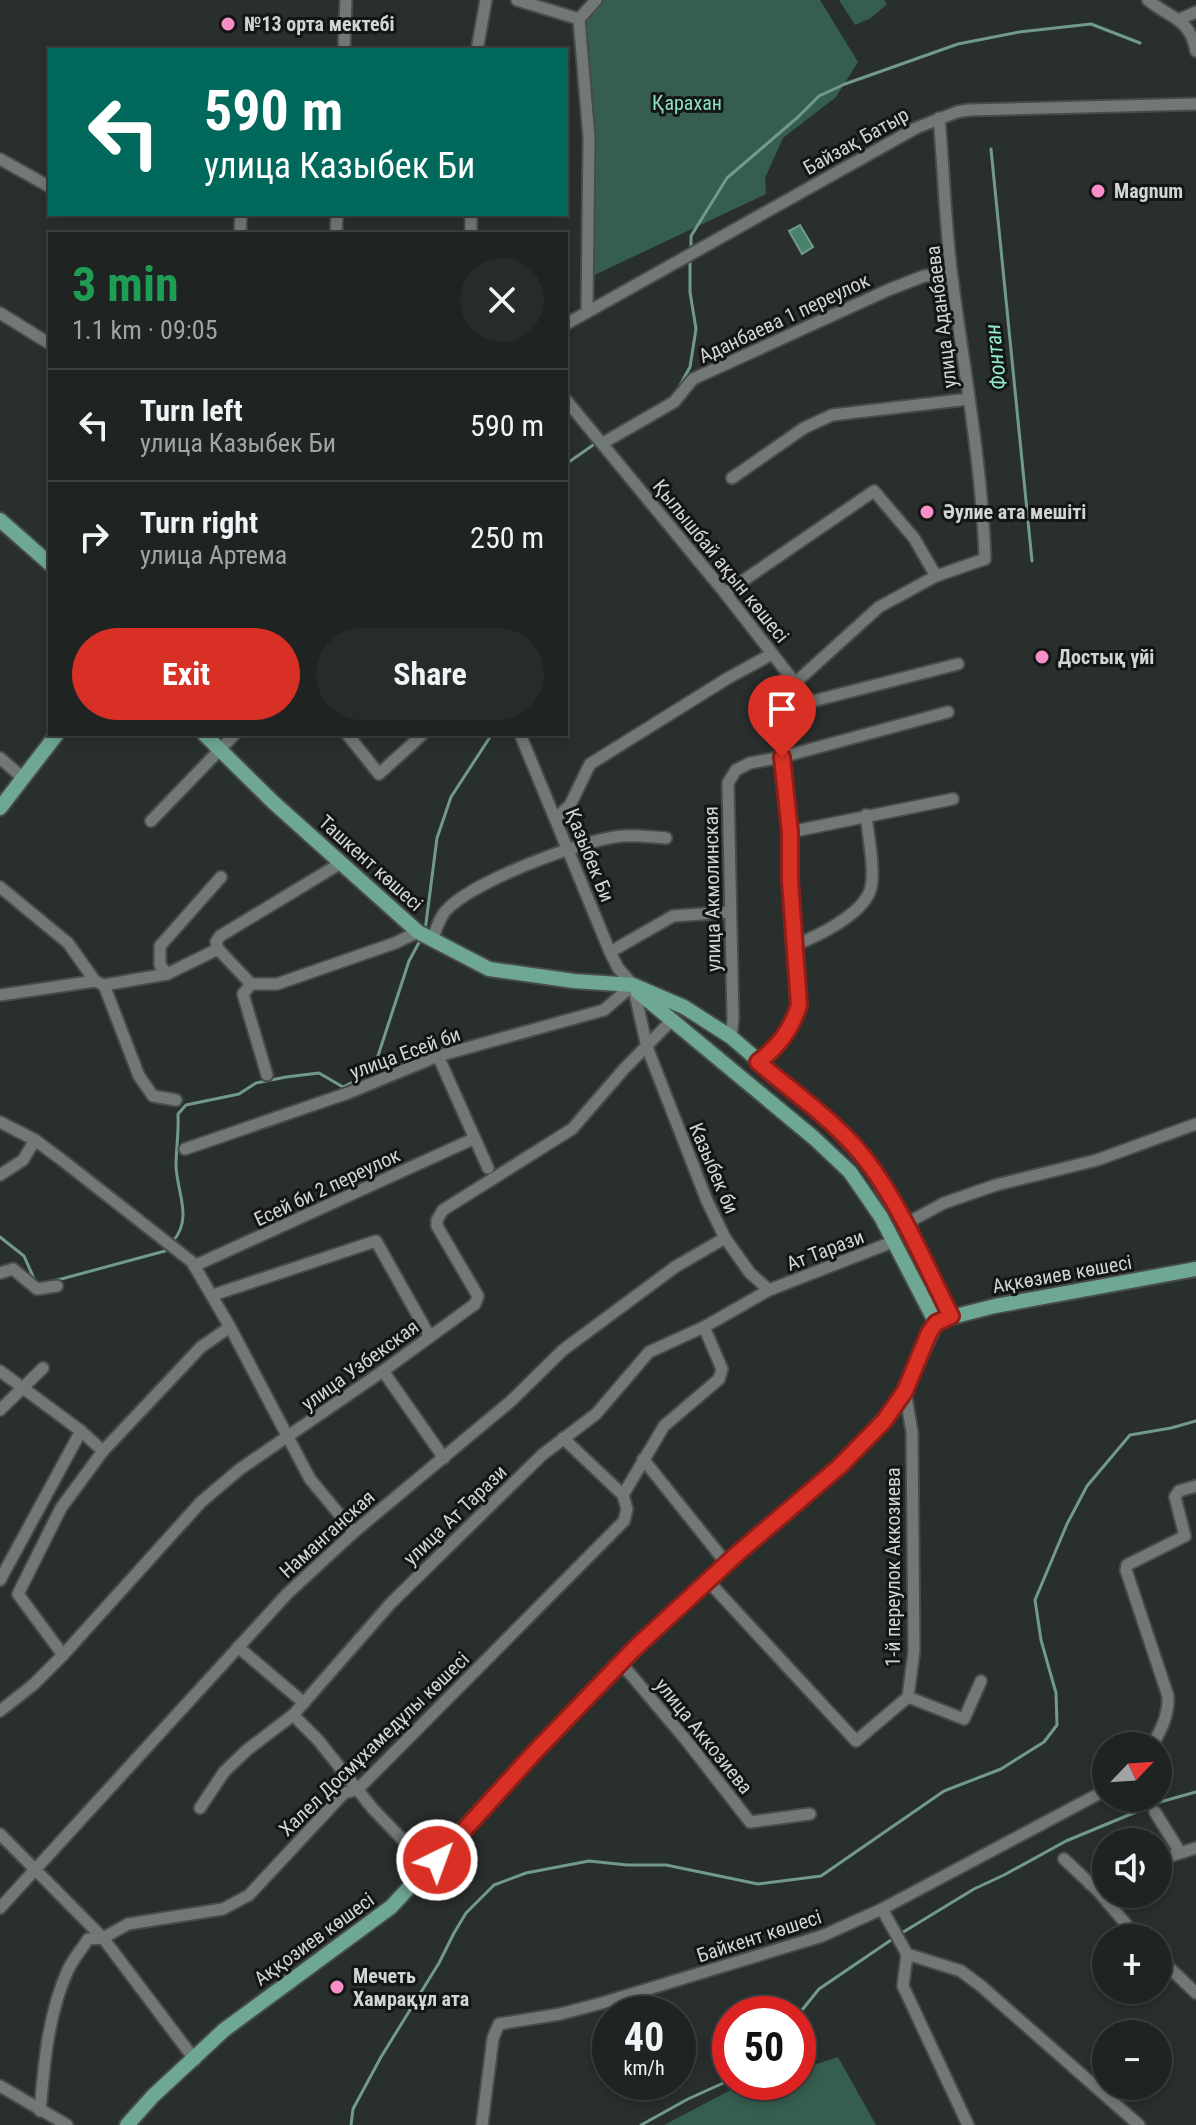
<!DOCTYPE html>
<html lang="en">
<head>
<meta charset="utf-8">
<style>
	:root { --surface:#1f2322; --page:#272b2a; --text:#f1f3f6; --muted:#a1a4a5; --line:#3c4040; --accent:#d93025 }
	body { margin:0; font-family:"Roboto Condensed",sans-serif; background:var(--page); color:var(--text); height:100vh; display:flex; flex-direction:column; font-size:30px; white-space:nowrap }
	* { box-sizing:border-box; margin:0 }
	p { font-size:26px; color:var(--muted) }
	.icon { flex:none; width:44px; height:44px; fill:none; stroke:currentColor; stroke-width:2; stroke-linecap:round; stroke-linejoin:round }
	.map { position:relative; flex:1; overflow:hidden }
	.panel { position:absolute; left:48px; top:232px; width:520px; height:504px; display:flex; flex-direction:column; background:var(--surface); border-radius:0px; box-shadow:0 4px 12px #0003,0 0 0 2px var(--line) }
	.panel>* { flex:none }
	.top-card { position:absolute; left:48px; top:48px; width:520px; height:168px; border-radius:0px; box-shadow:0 4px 12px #0003,0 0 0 2px var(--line); background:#00695c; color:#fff; overflow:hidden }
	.needle { width:52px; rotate:65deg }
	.controls { position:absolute; left:1092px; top:1732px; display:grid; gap:16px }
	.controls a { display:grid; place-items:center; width:80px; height:80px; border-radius:50%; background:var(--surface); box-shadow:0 4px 12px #0003,0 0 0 2px var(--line); font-size:40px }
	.speed { position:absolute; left:592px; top:1996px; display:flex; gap:16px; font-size:40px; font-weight:700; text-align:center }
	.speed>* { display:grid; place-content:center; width:104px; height:104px; border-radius:50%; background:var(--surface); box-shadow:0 4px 12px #0003,0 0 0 2px var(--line); line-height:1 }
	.speed small { font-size:20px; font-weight:400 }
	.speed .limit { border:12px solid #d22; background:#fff; color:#111 }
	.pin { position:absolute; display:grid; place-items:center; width:68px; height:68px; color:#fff; margin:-82px -34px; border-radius:50% 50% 50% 0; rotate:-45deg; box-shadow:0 0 8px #0007 }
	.pin .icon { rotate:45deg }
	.me { position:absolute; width:88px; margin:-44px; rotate:42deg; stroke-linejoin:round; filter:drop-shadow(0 0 6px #0008) }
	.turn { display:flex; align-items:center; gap:28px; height:168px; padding:0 24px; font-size:36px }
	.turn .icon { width:104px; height:104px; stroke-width:2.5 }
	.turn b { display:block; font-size:56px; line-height:68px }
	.round { display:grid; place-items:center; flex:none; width:84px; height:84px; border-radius:42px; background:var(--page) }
	.summary { display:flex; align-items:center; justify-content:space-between; height:136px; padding:0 24px }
	h1 { font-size:48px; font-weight:700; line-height:60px; color:#1e9e55 }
	.button { display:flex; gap:16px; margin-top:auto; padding:16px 24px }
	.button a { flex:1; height:92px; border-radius:48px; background:var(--accent); color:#fff; font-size:32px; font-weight:700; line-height:92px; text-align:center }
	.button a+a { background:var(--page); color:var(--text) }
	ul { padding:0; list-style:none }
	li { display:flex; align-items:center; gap:24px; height:112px; padding:0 24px; border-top:2px solid var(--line) }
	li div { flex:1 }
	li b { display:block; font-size:30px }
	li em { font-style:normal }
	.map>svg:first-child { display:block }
	.green { fill:#365e4e }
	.water { fill:#49816b; stroke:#729a8a; stroke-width:2 }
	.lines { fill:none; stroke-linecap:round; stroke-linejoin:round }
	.stream { stroke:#729a8a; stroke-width:3 }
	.minor-casing { stroke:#474c4a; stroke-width:15 }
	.major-casing { stroke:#474c4a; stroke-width:18 }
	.minor { stroke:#727875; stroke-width:11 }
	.major { stroke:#6ea892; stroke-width:14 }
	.route-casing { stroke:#8d1f18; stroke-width:20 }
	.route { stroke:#d93025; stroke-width:14 }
	.poi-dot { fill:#f98fc9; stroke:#141615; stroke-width:3 }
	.labels { text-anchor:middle; stroke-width:6; stroke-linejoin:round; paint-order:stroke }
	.poi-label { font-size:20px; font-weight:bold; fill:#d1d5d3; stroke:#141615; text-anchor:start }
	.park-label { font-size:20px; fill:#8ae2c0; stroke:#141615 }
	.street-label { font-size:20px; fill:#d1d5d3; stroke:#141615 }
	.water-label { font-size:22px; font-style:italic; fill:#92eac8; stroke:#141615 }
</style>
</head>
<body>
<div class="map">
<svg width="1196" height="2125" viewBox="0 0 1196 2125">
	<rect width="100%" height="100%" fill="#292f2d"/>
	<!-- green -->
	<g class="green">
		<path d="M602,0H820L858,62L836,97L783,138L765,178L766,194L588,278L583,14Z"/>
		<path d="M839,0H884L887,4L871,18L855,25Z"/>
		<path d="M838,2057L876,2125H664L746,2082H798V2070Z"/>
	</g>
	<!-- water -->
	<path class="water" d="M800,225L813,247L802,254L789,231Z"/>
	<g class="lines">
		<!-- stream -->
		<g class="stream">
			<path d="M991,149L1032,561"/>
			<path d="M691,249V236L727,178L798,117L819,96L845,84L958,44L1019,32L1091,24L1140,43"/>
			<path d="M678,389L690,367L696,329L690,292V257"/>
			<path d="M566,464L596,443"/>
			<path d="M425,931L437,838L451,797L492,734"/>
			<path d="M0,1237L24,1256L36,1283"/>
			<path d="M173,1241C193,1219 177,1192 176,1166C176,1149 179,1132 178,1114L186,1105L239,1094L256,1083L286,1077L319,1073L343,1087L361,1078L375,1065L409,961L422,937"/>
			<path d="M50,1282L165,1251L168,1247"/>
			<path d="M900,1934L974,1889L1004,1875L1066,1841L1160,1802L1196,1792"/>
			<path d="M798,2015L819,1989L894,1938"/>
			<path d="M351,2125L353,2109L381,2057L439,1963L454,1933L466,1913L494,1885L526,1873L589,1861L627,1865H666L758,1884L821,1876L944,1791L1001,1769L1044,1742L1057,1725L1056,1693L1041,1640L1035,1600L1067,1524L1087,1486L1130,1435L1171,1428L1196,1421"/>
			<path d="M641,2125L688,2099L730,2080"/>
		</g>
		<defs>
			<g id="minor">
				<path d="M517,0L579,19"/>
				<path d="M1148,0C1171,19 1190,18 1196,51"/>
				<path d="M1180,19L1196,12"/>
				<path d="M344,50L346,0"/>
				<path d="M477,50L486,0"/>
				<path d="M0,159L50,187"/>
				<path d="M471,214V234"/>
				<path d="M240,234L241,214"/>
				<path d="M336,234L337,214"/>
				<path d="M587,312L589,138L579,19L596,0"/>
				<path d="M0,313L50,344"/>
				<path d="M566,324L916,128L957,112L969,110L1196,104"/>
				<path d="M566,400L725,593L806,697L813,701L958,664"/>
				<path d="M603,443L674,402L693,379L888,290L924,276L951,273"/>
				<path d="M732,478L804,428L832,415L969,399"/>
				<path d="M725,593L874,491L914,538L936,576"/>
				<path d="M795,683L879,607L936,576L985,559C982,464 964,371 952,277C945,225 944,171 939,118"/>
				<path d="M347,734L379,774L423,734"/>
				<path d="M520,734L610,952L618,968L633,985L647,1047L707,1201L725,1238L750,1273L769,1290"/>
				<path d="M0,758L23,778"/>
				<path d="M556,818L570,805L590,764L728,678L772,654"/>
				<path d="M151,821L235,734"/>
				<path d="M790,832L953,799"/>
				<path d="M0,887L68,943L95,981"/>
				<path d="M433,939C435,932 438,923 442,916C460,885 585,839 622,836C636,835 651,837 666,838"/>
				<path d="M795,945C818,936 861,915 870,891C876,874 868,834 866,815"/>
				<path d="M218,949L216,942L220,936L341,863"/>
				<path d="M610,952L673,916L730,912"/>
				<path d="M167,974L160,965V946L221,877"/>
				<path d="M104,985L139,1076L153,1096L176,1100"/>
				<path d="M0,995L95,981L104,985L167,974L218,949L251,984"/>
				<path d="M731,1037L733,1019L728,783L736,770L750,763L782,757L948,712"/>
				<path d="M438,1056L488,1168"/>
				<path d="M758,1062C779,1046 790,1030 799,1005L790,880V832L782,757"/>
				<path d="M267,1075L243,994L251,984H277L395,943L418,932"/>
				<path d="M0,1122L35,1140L62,1160L192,1262L230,1327L310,1479L354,1532"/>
				<path d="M185,1149L348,1093L438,1056L604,1010L633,985"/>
				<path d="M0,1175L23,1160L35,1140"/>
				<path d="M905,1224L944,1203L996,1185L1097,1160L1196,1124"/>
				<path d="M194,1266L473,1139"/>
				<path d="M0,1273L13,1269L37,1289L57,1286"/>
				<path d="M213,1295L376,1241L430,1337"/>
				<path d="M0,1371L81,1431L103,1451L201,1347L230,1327"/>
				<path d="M383,1371L444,1458"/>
				<path d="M0,1410L43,1368"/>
				<path d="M643,1459L727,1564"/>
				<path d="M623,1495L664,1426L719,1379L722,1369L704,1327"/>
				<path d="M0,1580L81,1431"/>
				<path d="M708,1581L856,1741L908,1697L914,1651L912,1432L905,1391"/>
				<path d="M238,1647L304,1703"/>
				<path d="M63,1655L18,1594L61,1508L103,1451"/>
				<path d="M621,1663L686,1740L750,1822L810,1814"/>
				<path d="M908,1697L964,1719L981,1681"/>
				<path d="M0,1711L33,1685L63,1655L201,1502L240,1469L383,1371L475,1304L478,1296L437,1226V1220L443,1210L572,1129L624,1069L672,1020"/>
				<path d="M293,1715L318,1740L373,1809L430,1868"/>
				<path d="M1152,1746C1161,1730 1169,1715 1168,1696L1126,1570L1127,1565L1185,1536L1175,1497L1179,1491L1196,1486"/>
				<path d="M200,1808L224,1772L247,1750L293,1715L391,1603L542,1455L596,1414L649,1352L704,1327L769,1290L895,1241"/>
				<path d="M1155,1812L1180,1852"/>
				<path d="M0,1834L103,1938L195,2060"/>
				<path d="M1064,1859L1097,1890L1138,1938"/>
				<path d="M1158,1860L1196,1848"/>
				<path d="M1090,1884L1106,1879"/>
				<path d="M0,1908L287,1594L354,1532L511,1401L563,1350L675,1267L725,1238"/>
				<path d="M882,1909L907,1954L961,1971L981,1986L1139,2125"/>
				<path d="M907,1954L903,1986L968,2125"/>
				<path d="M1158,1957L1196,1993"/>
				<path d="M0,2086L67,2125"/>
				<path d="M40,2111C44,2065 48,2013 68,1970C73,1959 82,1949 88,1939L103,1938L128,1924L223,1909L249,1895L344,1793L357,1790L624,1521L627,1509L623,1495L563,1438"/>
				<path d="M482,2125L493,2038L499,2024L560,2014L602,2003L822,1936L882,1909L1106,1790"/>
			</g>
			<g id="major">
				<path d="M0,520L50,564"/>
				<path d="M204,734L273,802L418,932L489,969L574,981L633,985L684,1007L731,1037L836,1128L871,1167L905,1224L951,1316"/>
				<path d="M0,808L57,734"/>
				<path d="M638,992L814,1138L850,1172L881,1217L936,1323"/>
				<path d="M944,1319L995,1306L1196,1269"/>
				<path d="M127,2125L153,2096L224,2030L391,1907L532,1755L634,1649L738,1553L840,1466L896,1407L936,1323"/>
			</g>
		</defs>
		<!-- minor casing -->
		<use href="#minor" class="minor-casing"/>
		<!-- major casing -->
		<use href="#major" class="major-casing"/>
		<!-- minor -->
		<use href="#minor" class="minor"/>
		<!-- major -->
		<use href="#major" class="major"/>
	</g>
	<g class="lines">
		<defs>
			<path id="route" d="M437,1860L532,1755L634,1649L738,1553L840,1466L884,1421L905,1391L929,1333L936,1323L951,1316C926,1266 904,1213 872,1168C843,1126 796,1095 758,1062C779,1046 791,1030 799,1005L790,880V832L782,757"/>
		</defs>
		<!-- route casing -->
		<use href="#route" class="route-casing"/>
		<!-- route -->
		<use href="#route" class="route"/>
	</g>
	<!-- markers -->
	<g class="poi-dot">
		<circle cx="228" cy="24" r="8"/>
		<circle cx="1098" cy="191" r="8"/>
		<circle cx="927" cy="512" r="8"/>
		<circle cx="1042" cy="657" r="8"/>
		<circle cx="337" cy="1987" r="8"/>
	</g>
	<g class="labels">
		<!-- poi labels -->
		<g class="poi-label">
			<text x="244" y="31">№13 орта мектебі</text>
			<text x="1114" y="198">Magnum</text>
			<text x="943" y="519">Әулие ата мешіті</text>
			<text x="1058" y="664">Достық үйі</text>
			<text x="353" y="1983">Мечеть<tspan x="353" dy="23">Хамрақұл ата</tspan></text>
		</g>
		<!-- park labels -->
		<g class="park-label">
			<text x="687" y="110">Қарахан</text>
		</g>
		<!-- street labels -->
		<g class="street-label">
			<text transform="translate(856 141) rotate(-29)" y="7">Байзақ Батыр</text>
			<text transform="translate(941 317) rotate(-97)" y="7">улица Аданбаева</text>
			<text transform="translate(784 318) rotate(-25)" y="7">Аданбаева 1 переулок</text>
			<text transform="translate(721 561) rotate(51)" y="7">Қылышбай ақын көшесі</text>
			<text transform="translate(590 855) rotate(68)" y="7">Қазыбек Би</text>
			<text transform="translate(371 863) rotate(42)" y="7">Ташкент көшесі</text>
			<text transform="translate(712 889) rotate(-91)" y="7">улица Акмолинская</text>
			<text transform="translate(405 1053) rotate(-20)" y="7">улица Есей би</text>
			<text transform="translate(714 1168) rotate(67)" y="7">Казыбек би</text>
			<text transform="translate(327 1187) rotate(-25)" y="7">Есей би 2 переулок</text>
			<text transform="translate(825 1250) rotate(-21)" y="7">Ат Тарази</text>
			<text transform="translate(1062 1274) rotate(-10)" y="7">Ақкөзиев көшесі</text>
			<text transform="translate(360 1365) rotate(-36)" y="7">улица Узбекская</text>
			<text transform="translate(455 1515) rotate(-44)" y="7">улица Ат Тарази</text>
			<text transform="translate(327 1534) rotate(-42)" y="7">Наманганская</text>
			<text transform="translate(893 1567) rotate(-90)" y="7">1-й переулок Аккозиева</text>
			<text transform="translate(704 1736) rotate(51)" y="7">улица Аккозиева</text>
			<text transform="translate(374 1744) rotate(-44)" y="7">Халел Досмұхамедұлы көшесі</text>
			<text transform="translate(759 1936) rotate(-18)" y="7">Байкент көшесі</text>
			<text transform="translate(314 1939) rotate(-36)" y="7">Аққозиев көшесі</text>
		</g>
		<!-- water labels -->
		<g class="water-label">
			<text transform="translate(995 357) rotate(-96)" y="8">Фонтан</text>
		</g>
	</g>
</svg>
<div class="controls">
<a><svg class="needle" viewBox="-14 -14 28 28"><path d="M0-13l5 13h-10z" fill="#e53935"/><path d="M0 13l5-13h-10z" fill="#a1a4a5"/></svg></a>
<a><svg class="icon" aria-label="sound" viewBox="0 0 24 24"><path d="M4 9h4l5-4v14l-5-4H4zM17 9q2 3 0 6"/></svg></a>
<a>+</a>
<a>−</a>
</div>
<div class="speed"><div>40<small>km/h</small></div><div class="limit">50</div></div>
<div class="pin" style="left:782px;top:757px;background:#d93025"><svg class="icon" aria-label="arrive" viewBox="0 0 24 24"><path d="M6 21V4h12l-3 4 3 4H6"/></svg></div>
<svg class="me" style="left:437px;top:1860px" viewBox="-20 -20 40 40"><circle r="17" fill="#d93025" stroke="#fff" stroke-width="3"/><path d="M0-11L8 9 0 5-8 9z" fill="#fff"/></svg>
<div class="top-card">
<div class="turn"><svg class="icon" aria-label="left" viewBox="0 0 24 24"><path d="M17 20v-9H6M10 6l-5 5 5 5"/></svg><div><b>590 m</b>улица Казыбек Би</div></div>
</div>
<section class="panel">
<div class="summary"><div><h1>3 min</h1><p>1.1 km · 09:05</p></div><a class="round"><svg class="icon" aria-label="close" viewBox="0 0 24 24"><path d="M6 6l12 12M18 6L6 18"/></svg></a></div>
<ul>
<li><svg class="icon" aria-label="left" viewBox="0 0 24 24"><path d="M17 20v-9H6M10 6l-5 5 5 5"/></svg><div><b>Turn left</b><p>улица Казыбек Би</p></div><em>590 m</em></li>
<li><svg class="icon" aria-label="right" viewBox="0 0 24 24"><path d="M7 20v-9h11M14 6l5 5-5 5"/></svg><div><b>Turn right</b><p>улица Артема</p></div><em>250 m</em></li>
</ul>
<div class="button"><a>Exit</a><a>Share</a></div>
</section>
</div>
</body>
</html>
